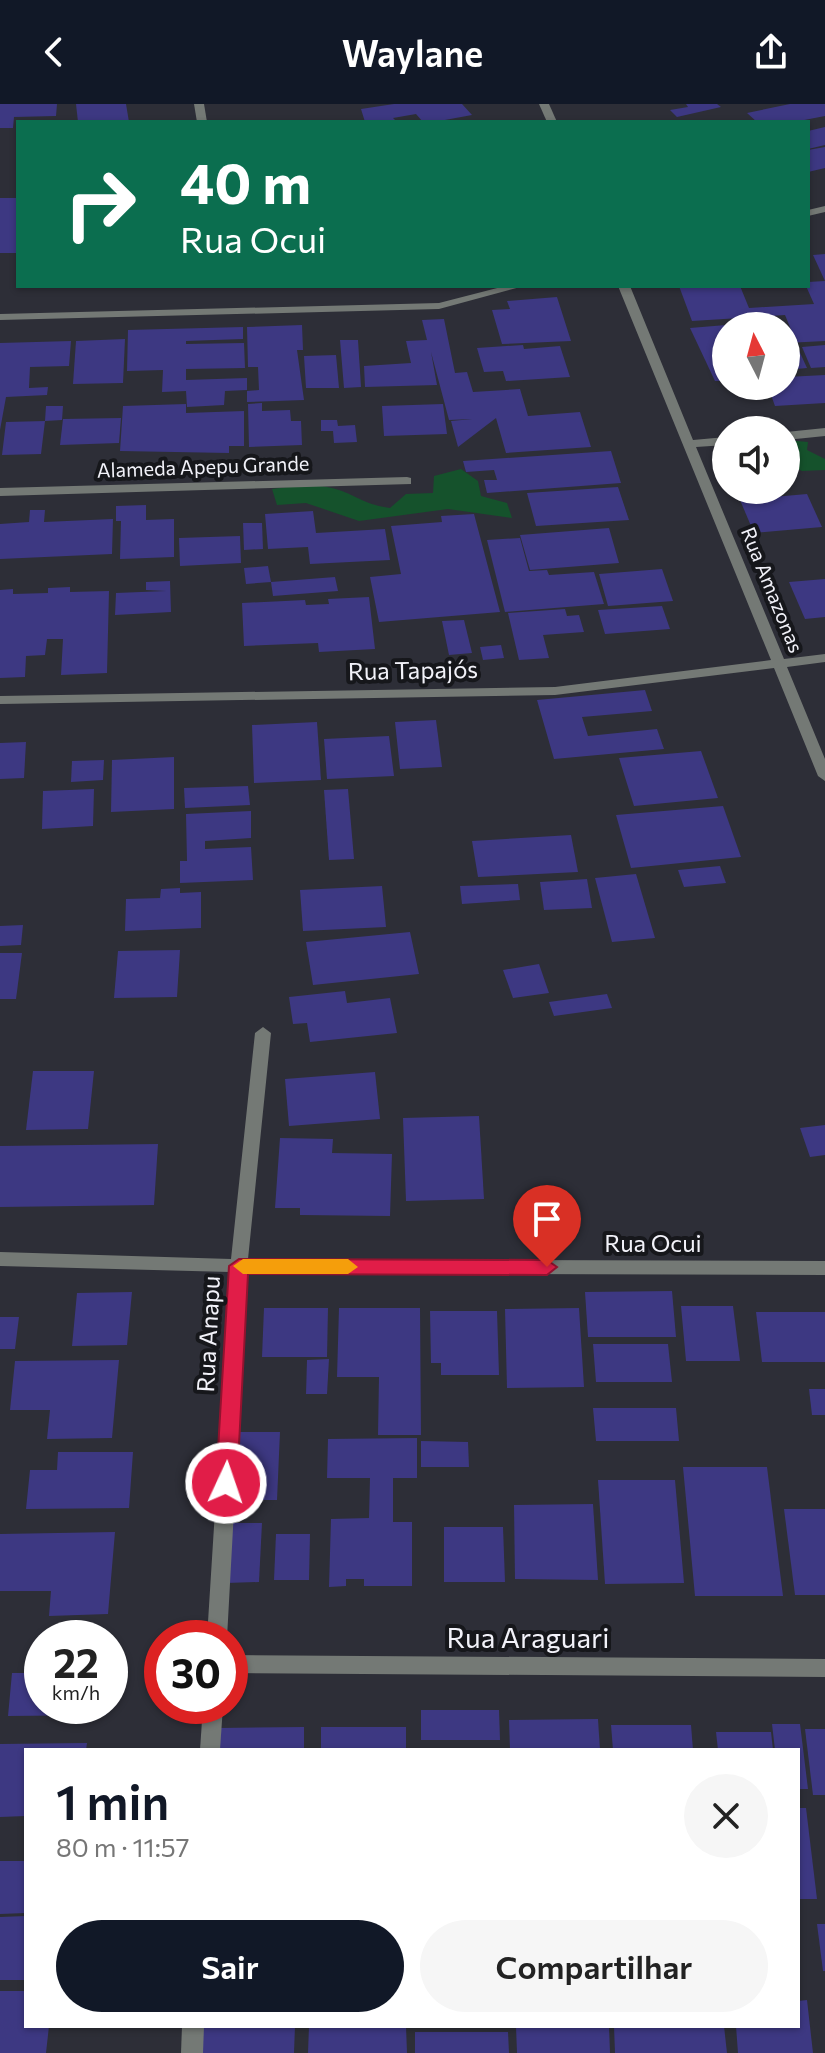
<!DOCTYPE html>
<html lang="pt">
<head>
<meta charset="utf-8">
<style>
	:root { --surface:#fff; --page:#f6f6f6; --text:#222; --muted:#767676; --accent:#111827 }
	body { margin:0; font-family:Commissioner,sans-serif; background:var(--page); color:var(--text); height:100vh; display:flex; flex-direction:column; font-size:30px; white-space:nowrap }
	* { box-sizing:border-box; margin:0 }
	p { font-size:26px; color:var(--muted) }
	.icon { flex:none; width:44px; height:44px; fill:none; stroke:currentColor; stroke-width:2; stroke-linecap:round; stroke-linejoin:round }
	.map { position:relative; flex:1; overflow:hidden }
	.drawer { position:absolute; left:24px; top:1644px; width:776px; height:280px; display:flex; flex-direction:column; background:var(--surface); border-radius:0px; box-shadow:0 2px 6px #0004 }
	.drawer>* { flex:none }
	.top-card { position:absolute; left:16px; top:16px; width:794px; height:168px; border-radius:0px; box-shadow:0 2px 6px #0004; background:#0b6e4f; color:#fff; overflow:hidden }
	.needle { width:52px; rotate:354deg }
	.buttons { position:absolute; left:712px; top:208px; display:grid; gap:16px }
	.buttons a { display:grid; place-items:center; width:88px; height:88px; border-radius:50%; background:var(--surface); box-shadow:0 2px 6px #0004; font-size:40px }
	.speed { position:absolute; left:24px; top:1516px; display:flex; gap:16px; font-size:40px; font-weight:700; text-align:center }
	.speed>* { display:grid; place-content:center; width:104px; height:104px; border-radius:50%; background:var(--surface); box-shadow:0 2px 6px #0004; line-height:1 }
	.speed small { font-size:20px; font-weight:400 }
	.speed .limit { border:12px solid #d22; background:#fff; color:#111 }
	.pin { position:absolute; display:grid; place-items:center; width:68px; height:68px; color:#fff; margin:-82px -34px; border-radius:50% 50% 50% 0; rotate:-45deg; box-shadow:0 0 8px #0007 }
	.pin .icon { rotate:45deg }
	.me { position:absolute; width:88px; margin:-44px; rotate:3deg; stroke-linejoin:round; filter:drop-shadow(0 0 6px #0008) }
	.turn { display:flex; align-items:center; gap:28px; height:168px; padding:0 32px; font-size:36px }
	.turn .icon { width:104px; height:104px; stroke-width:2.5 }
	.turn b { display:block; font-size:56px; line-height:68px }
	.round { display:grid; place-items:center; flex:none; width:84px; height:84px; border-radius:42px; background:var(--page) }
	.headline { display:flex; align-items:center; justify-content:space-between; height:136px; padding:0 32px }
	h1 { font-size:48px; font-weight:600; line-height:60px; color:var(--accent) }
	.action { display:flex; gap:16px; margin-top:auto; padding:16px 32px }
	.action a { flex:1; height:92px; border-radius:48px; background:var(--accent); color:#fff; font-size:32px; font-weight:600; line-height:92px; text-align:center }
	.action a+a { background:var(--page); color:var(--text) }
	header { display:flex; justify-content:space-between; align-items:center; height:104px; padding:0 32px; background:var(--accent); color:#fff; font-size:36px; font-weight:600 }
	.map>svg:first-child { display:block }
	.green { fill:#15522c }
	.building { fill:#3d3882 }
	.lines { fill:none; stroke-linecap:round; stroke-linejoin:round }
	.street { fill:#747975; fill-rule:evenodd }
	.route { fill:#e11d48; stroke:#92132f; stroke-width:2 }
	.slow { fill:#f59e0b }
	.labels { text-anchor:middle; stroke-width:8; stroke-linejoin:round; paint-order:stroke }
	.far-street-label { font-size:20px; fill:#f2f2f9; stroke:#16171b }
	.street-label { font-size:24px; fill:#f2f2f9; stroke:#16171b }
	.near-street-label { font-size:28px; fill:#f2f2f9; stroke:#16171b }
</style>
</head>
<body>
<header><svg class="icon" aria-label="back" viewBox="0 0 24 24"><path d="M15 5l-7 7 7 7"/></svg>Waylane<svg class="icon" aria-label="share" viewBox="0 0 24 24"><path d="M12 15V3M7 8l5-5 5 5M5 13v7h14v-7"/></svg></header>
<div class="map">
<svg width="825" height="1949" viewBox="0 0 825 1949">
	<rect width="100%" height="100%" fill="#2d2e37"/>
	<!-- green -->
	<g class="green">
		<path d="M786,336L808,338L807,346L825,355V366L802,367L786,360Z"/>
		<path d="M461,365L478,377L481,392L507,399L512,414L448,405L359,417L306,399L277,401L272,385C295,382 319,378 342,387C362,395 365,400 390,404L406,390L433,389L434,372Z"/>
	</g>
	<!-- building -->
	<g class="building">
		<path d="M0,0H57L56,12L14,13L13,24H0Z"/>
		<path d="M76,0H126L129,18H78Z"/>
		<path d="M394,0H462L472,11L434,18H423L416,10L393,14L397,18H365L361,5Z"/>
		<path d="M686,0H717L721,3L677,13L670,6L688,3Z"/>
		<path d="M790,0H825V12L794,18H757L747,9Z"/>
		<path d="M825,23V41L808,45V27Z"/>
		<path d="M825,43V64L808,68V46Z"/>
		<rect x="0" y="94" width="18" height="55"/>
		<path d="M825,150V237L786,239V228H792L785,211L770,212L774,221L753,222H743L740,214L692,217L679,182H740L749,204L814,200L806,182L808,178L825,177L813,151Z"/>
		<path d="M557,193L571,237L502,240L492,206L510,205L507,197Z"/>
		<path d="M444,215L455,269L467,268L473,288L520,285L528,312L580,308L591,343L506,349L496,314L458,343L451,317L472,315L449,316L431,248L437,281L365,283L364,262L411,259L406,237L427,236L422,216Z"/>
		<path d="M302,221L303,246H297L304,296L247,298V287L259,286L258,263H248L247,223Z"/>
		<path d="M726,221V277H715L690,224Z"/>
		<path d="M243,223V235L186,237V240L244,239L245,264L186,265V276L247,274V286L225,287L224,301L187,303L186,287L162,288L163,266L127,267L128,226Z"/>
		<path d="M125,235L123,279L73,280L76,237Z"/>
		<path d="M340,236H358L361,283L344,284Z"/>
		<path d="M71,237L69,262L30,263L29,284L48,283L47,291L6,293L0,326V239Z"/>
		<path d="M796,240L807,264L786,266V241Z"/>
		<path d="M523,241L524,245L560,242L570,273L506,277L503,267L484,268L477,244Z"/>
		<path d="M825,241V263L811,264L802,243Z"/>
		<path d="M336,251L339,284H306L304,252Z"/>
		<path d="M825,271V299L775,302L771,291L749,292L745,282H786V273Z"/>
		<path d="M262,299V307L290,306L291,317H301L302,341L249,343L248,300Z"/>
		<path d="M186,300V309L244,307V342H229V349L120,347L123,302Z"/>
		<path d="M443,300L447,330L384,332L382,302Z"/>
		<path d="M46,302H63L62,316L45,317L41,350L2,351L6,318L45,317Z"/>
		<path d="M121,314L119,339L60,341L63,315Z"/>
		<path d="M321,316H337L338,322L355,321L357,338L334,339L333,327H321Z"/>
		<path d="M611,347L621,379L487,389L484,376H497L494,366L466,368L463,357Z"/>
		<path d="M618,383L629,416L536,422L527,389Z"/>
		<path d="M807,390L822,423L754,429L740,396Z"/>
		<path d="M146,401V416L174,415V453L120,455L121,417H116V402Z"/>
		<path d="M30,406H45L44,418L113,415L112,450L0,455V420L29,418Z"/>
		<path d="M313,407L316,429L385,425L390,456L310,460L308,443L268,445L265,410Z"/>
		<path d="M474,410L500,508L379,518L370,473L401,470L391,422L442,418L441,412Z"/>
		<path d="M243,419H262L263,445L244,446Z"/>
		<path d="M609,424L619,459L530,466L520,431Z"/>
		<path d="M240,432L241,459L180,462L179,434Z"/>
		<path d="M520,434L529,467L547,466L549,471L594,468L604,500L505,508L487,436Z"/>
		<path d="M268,462L271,478L246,480L244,464Z"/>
		<path d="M662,465L673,497L608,502L599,470Z"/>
		<path d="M335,473L338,487L273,492L271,478Z"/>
		<path d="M825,475V513L805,515L789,478Z"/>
		<path d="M170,477L171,508L115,511L116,489L166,487L146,486V478Z"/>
		<path d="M70,483V488L109,487L107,569L61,571L63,535H47L45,551L26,552L25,573L0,574V486L13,485V490L48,489V484Z"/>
		<path d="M369,493L375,545L319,548L318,539L244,542L242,499L305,496L306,501L329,500L328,495Z"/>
		<path d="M662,502L670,525L605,530L598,506Z"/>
		<path d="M565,505L567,512L579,511L584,528L543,531L549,554L519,556L508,509Z"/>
		<path d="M464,516L472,549L449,551L442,517Z"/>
		<path d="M501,541L504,554L483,556L480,543Z"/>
		<path d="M645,586L652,607L582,613L588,632L657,625L664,645L554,655L537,596Z"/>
		<path d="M436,616L442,663L400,665L395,618Z"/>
		<path d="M317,618L321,676L254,679L252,621Z"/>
		<path d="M389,632L394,672L327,675L324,635Z"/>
		<path d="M26,638L24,674L0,675V639Z"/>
		<path d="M701,647L718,694L634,702L619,654Z"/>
		<path d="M174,653V705L111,708L112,656Z"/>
		<path d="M104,656L103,676L71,678L72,657Z"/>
		<path d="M248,682L250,701L185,704L184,684Z"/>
		<path d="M94,685L93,722L42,725L43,687Z"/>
		<path d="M348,685L354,755L329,756L324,686Z"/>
		<path d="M723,702L741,753L631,764L616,711Z"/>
		<path d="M251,707V734L205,737V745L251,743L253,776L180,779V757H187L186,710Z"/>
		<path d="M571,731L578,768L478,773L472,737Z"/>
		<path d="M720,762L726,779L684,783L678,766Z"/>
		<path d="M636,770L655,834L612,838L595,774Z"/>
		<path d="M587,775L592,804L544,806L540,778Z"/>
		<path d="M518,780L520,796L462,800L460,782Z"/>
		<path d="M382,782L386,823L303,827L300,786Z"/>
		<path d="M180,784V789L201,788V824L125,827L126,795L160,794L161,785Z"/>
		<path d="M23,821L21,841L0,842V822Z"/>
		<path d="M410,828L419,870L313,881L306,838Z"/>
		<path d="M180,846L177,893L114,894L118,847Z"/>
		<path d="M0,849H22L16,895H0Z"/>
		<path d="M539,860L549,889L513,894L503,866Z"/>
		<path d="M345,887L347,899L390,894L397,929L310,938L307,919L293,920L289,893Z"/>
		<path d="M607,890L612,904L554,912L549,898Z"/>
		<path d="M33,967H94L88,1025L26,1026Z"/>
		<path d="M375,968L380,1015L289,1022L285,975Z"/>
		<path d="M479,1012L484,1095L406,1097L403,1014Z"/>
		<path d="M825,1021V1051L810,1053L800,1024Z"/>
		<path d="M280,1034L333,1035L332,1049L392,1050L390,1112L300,1111V1104H275Z"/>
		<path d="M158,1040L154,1101L0,1103V1042Z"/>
		<path d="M672,1187L676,1233H588L585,1188Z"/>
		<path d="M132,1188L127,1241L72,1242L77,1189Z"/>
		<path d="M681,1202H733L740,1257H686Z"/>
		<path d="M264,1204H328L327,1253H262Z"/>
		<path d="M339,1204H420L421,1331H378L379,1273H337Z"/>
		<path d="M579,1204L584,1283L507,1284L505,1205Z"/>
		<path d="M430,1207H497L499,1271H441V1259H431Z"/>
		<path d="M756,1208H825V1258H762Z"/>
		<path d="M0,1213H19L15,1245H0Z"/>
		<path d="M593,1240H668L672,1278H596Z"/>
		<path d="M329,1255L327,1290H306L307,1256Z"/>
		<path d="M119,1256L112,1334L47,1335L50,1306H10L15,1257Z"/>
		<path d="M809,1285H825V1311H812Z"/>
		<path d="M593,1304H676L679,1337H596Z"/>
		<path d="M236,1328H280L277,1396H244L245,1361H234Z"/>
		<path d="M417,1334V1374H393V1418H412V1482H364V1475H346V1482L329,1483L331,1415L369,1414L370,1374H327L328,1335Z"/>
		<path d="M421,1337L468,1338L469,1363H421Z"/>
		<path d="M58,1348H133L129,1404L26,1405L30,1366H57Z"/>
		<path d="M683,1363H767L783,1492H695Z"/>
		<path d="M598,1376H675L684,1479L605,1480Z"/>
		<path d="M593,1400L598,1476L515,1475L514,1401Z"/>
		<path d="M784,1405H825V1491H795Z"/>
		<path d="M229,1419H262L259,1478L226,1479Z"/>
		<path d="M444,1423H503L505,1478H444Z"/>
		<path d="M115,1428L108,1510L49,1512L51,1487H0V1430Z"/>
		<path d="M276,1430H310L309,1476H274Z"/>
		<path d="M12,1569H42V1602H107L106,1611L8,1612Z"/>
		<path d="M421,1606H499L500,1636H421Z"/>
		<path d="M598,1615L600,1646H510L509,1616Z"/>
		<path d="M772,1620H800L808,1685H798V1646H775Z"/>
		<path d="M611,1621H691L693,1646H613Z"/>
		<path d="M304,1623V1646H218L219,1624Z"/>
		<rect x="321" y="1623" width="85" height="23"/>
		<path d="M805,1625H825V1691H813Z"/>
		<path d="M716,1628H771L773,1646H718Z"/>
		<path d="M87,1639L86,1646H26V1712L0,1713V1640Z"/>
		<path d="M798,1704H806L817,1795H798Z"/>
		<path d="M0,1757H26V1809L0,1810Z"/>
		<path d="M26,1812V1876H0V1813Z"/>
		<path d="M817,1820H825V1867H823Z"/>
		<path d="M0,1887H26V1922H49L46,1949H0Z"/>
		<path d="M807,1896L813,1949H738L736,1922H798V1897Z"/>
		<path d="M199,1922H295L294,1949H198Z"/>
		<path d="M309,1922H406L407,1949H308Z"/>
		<path d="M516,1922H609L610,1949H517Z"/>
		<path d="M614,1922H724L727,1949H615Z"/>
		<path d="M415,1928H508L509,1949H415Z"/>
	</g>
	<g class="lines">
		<!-- street -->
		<g class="street">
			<path d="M194,0H204L207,18H197Z"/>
			<path d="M539,0H549L557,18H547Z"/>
			<path d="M825,102V108L808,112V106Z"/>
			<path d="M505,182H524L439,205L0,216V210L439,199Z"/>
			<path d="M618,182H630L693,336L726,333V341L696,343L784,555L825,550V558L787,563L825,655V677L818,672L774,564L555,591L0,600V592L555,583L771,556Z"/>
			<path d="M825,324V332L786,336V328Z"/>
			<path d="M407,373L411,374V380L0,392V384Z"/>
			<path d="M263,923L271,929L248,1155L825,1157V1171L247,1169L227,1534H207L230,1168L0,1162V1148L231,1155L255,929Z"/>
			<path d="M230,1551L825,1555V1573L230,1569Z"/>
			<path d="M203,1602H223L220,1646H200Z"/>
			<path d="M182,1922H204L203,1949H181Z"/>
		</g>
	</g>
	<!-- route -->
	<path class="route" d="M239,1155L547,1156L557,1163L547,1171L248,1170L237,1379L234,1385H219L216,1379L229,1162Z"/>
	<!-- slow -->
	<path class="slow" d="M243,1155H348L358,1163L348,1170H243L233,1162Z"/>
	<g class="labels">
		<!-- far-street labels -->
		<g class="far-street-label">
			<text transform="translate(203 363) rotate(-2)" y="7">Alameda Apepu Grande</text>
			<text transform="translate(772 486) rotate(68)" y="7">Rua Amazonas</text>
		</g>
		<!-- street labels -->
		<g class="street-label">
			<text transform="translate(413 567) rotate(-1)" y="8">Rua Tapajós</text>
			<text x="653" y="1148">Rua Ocui</text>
			<text transform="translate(209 1230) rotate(-87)" y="8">Rua Anapu</text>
		</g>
		<!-- near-street labels -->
		<g class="near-street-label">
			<text x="528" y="1544">Rua Araguari</text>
		</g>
	</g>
</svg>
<div class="buttons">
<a><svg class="needle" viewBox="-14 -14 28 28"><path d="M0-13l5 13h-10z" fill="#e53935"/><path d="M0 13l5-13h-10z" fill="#767676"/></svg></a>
<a><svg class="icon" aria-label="sound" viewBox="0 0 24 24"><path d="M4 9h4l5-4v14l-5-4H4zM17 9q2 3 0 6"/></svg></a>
</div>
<div class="speed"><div>22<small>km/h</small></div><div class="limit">30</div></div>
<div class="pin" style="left:547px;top:1163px;background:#d93025"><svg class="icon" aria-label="arrive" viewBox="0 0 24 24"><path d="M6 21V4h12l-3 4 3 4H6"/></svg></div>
<svg class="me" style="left:226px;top:1379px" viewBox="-20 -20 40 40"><circle r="17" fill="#e11d48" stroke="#fff" stroke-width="3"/><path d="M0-11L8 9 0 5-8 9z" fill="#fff"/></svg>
<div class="top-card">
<div class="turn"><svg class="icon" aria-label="right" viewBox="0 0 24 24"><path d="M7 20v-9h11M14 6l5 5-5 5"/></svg><div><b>40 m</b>Rua Ocui</div></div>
</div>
<section class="drawer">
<div class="headline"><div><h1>1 min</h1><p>80 m · 11:57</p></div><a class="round"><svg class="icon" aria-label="close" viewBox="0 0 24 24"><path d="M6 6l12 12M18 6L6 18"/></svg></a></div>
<div class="action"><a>Sair</a><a>Compartilhar</a></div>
</section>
</div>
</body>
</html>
